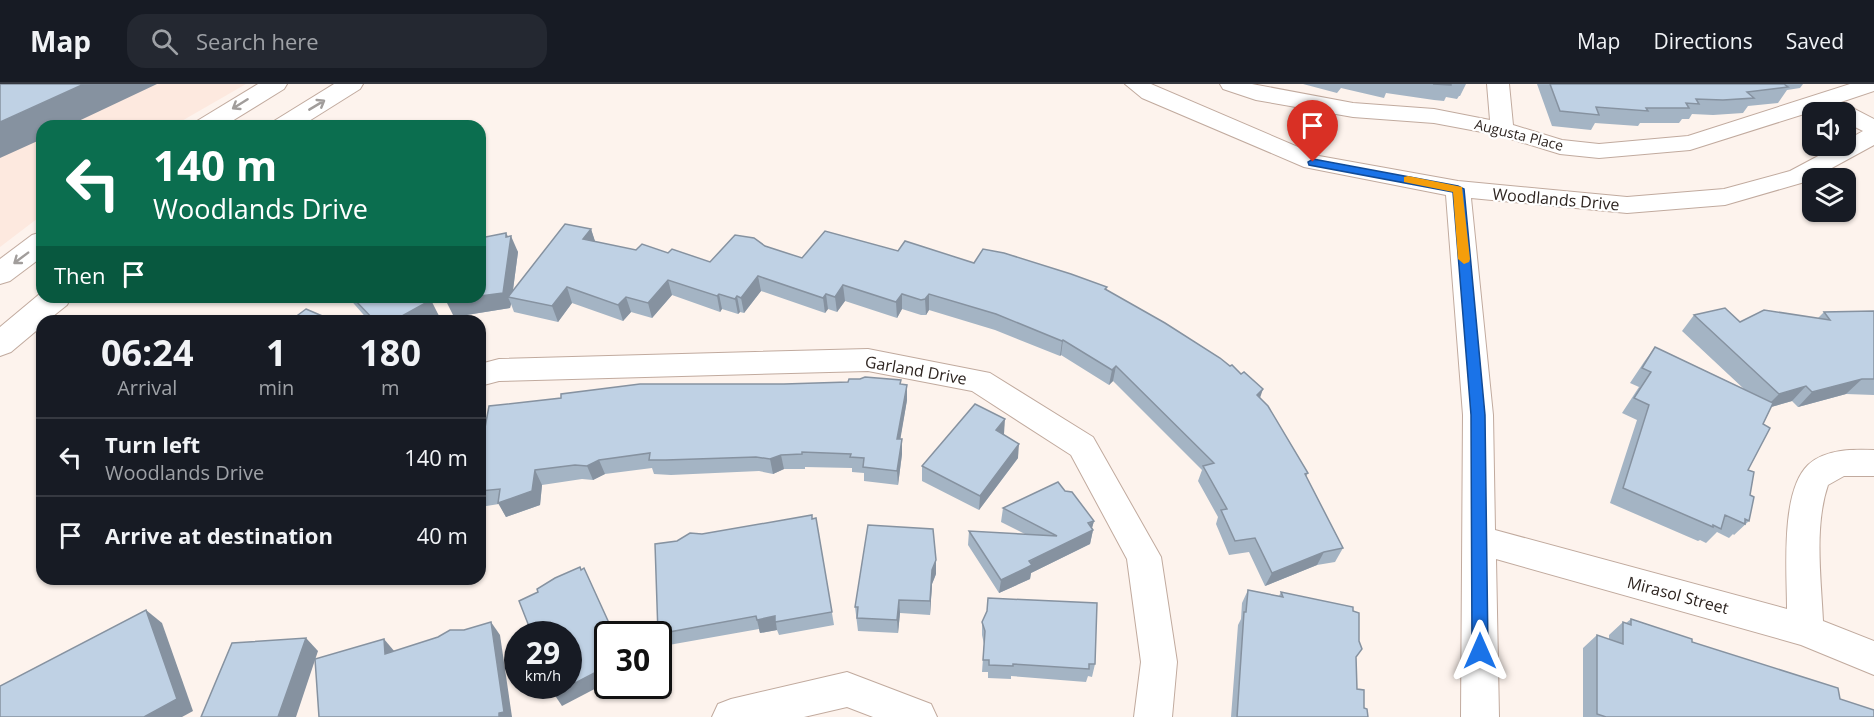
<!DOCTYPE html>
<html lang="en">
<head>
<meta charset="utf-8">
<style>
	:root { --surface:#171b24; --page:#242831; --text:#f1f3f6; --muted:#9ea1a6; --line:#363941 }
	body { margin:0; font-family:"Open Sans",sans-serif; background:var(--page); color:var(--text); height:100vh; display:flex; flex-direction:column; font-size:22px; white-space:nowrap }
	* { box-sizing:border-box; margin:0 }
	p { font-size:20px; color:var(--muted) }
	.icon { flex:none; width:33px; height:33px; fill:none; stroke:currentColor; stroke-width:2; stroke-linecap:round; stroke-linejoin:round }
	.map { position:relative; flex:1; overflow:hidden }
	.sheet { position:absolute; left:36px; top:231px; width:450px; height:270px; display:flex; flex-direction:column; background:var(--surface); border-radius:18px; box-shadow:0 2px 4px #0004 }
	.sheet>* { flex:none }
	.banner { position:absolute; left:36px; top:36px; width:450px; height:183px; border-radius:18px; box-shadow:0 2px 4px #0004; background:#0b6e4f; color:#fff; overflow:hidden }
	.tools { position:absolute; left:1802px; top:18px; display:grid; gap:12px }
	.tools a { display:grid; place-items:center; width:54px; height:54px; border-radius:12px; background:var(--surface); box-shadow:0 2px 4px #0004; font-size:30px }
	.speed { position:absolute; left:504px; top:537px; display:flex; gap:12px; font-size:30px; font-weight:700; text-align:center }
	.speed>* { display:grid; place-content:center; width:78px; height:78px; border-radius:50%; background:var(--surface); box-shadow:0 2px 4px #0004; line-height:1 }
	.speed small { font-size:15px; font-weight:400 }
	.speed .limit { border:3px solid #111; border-radius:9px; background:#fff; color:#111 }
	.pin { position:absolute; display:grid; place-items:center; width:51px; height:51px; color:#fff; margin:-62px -26px; border-radius:50% 50% 50% 0; rotate:-45deg; box-shadow:0 0 6px #0007 }
	.pin .icon { rotate:45deg }
	.me { position:absolute; width:66px; margin:-33px; rotate:0deg; stroke-linejoin:round; filter:drop-shadow(0 0 4px #0008) }
	.turn { display:flex; align-items:center; gap:21px; height:126px; padding:0 18px; font-size:27px }
	.turn .icon { width:78px; height:78px; stroke-width:2.5 }
	.turn b { display:block; font-size:42px; line-height:51px }
	.then { display:flex; align-items:center; height:57px; padding:0 18px; background:#0003; gap:12px; font-size:22px }
	.eta { display:flex; justify-content:space-evenly; align-items:center; height:102px; text-align:center }
	.eta b { font-size:36px; font-weight:700; line-height:42px }
	ul { padding:0; list-style:none }
	li { display:flex; align-items:center; gap:18px; height:78px; padding:0 18px; border-top:2px solid var(--line) }
	li div { flex:1 }
	li b { display:block; font-size:22px }
	li em { font-style:normal }
	header { display:flex; align-items:center; gap:36px; box-sizing:border-box; height:84px; padding:0 30px; background:var(--surface); border-bottom:2px solid var(--line) }
	header strong { font-size:28px }
	nav { display:flex; gap:33px; margin-inline-start:auto; font-size:21px }
	.search { width:420px; height:54px; background:var(--page); display:flex; align-items:center; gap:15px; box-sizing:border-box; padding:0 21px; border-radius:18px; color:var(--muted); font-size:22px }
	.map>svg:first-child { display:block }
	.built { fill:#fde9df }
	.lines { fill:none; stroke-linecap:round; stroke-linejoin:round }
	.minor-casing { stroke:#c1aa9e; stroke-width:2 }
	.major-casing { stroke:#c1aa9e; stroke-width:2 }
	.minor { fill:#fff; fill-rule:evenodd }
	.major { fill:#fff; fill-rule:evenodd }
	.wall { fill:#a4b4c4 }
	.shaded-wall { fill:#8692a0 }
	.building { fill:#bfd1e4; stroke:#8692a0; stroke-width:1.5 }
	.oneway { stroke:#a19d9b }
	.route { fill:#1a73e8; stroke:#114b97; stroke-width:1.5 }
	.slow { fill:#f59e0b }
	.labels { text-anchor:middle; stroke-width:4.5; stroke-linejoin:round; paint-order:stroke }
	.far-street-label { font-size:14px; fill:#2e2521; stroke:#fff }
	.street-label { font-size:16px; fill:#2e2521; stroke:#fff }
</style>
</head>
<body>
<header>
<strong>Map</strong>
<div class="search"><svg class="icon" aria-label="search" viewBox="0 0 24 24"><circle cx="10" cy="10" r="6"/><path d="M15 15l6 6"/></svg>Search here</div>
<nav><a>Map</a><a>Directions</a><a>Saved</a></nav>
</header>
<div class="map">
<svg width="1874" height="633" viewBox="0 0 1874 633">
	<rect width="100%" height="100%" fill="#fdf3ed"/>
	<!-- built -->
	<path class="built" d="M0,0H246L173,42H42V131L0,163Z"/>
	<g class="lines">
		<defs>
			<g id="minor">
				<path d="M1125,0H1151L1319,72L1458,97L1627,113L1724,105L1790,87L1837,62H1845V57L1863,47L1845,38V28H1827L1820,25L1690,66L1599,74L1560,70L1498,51L1434,39L1353,33L1256,16L1223,5L1220,0H1252L1353,19L1434,25L1490,36L1487,0H1509L1513,41L1562,56L1599,60L1688,52L1850,0H1874V7L1841,18L1874,35V61L1808,97L1725,121L1627,129L1471,114L1493,331L1495,446L1787,525C1787,488 1780,408 1808,381C1824,365 1853,365 1874,366V392H1844L1828,401C1814,442 1821,494 1823,537L1874,557V591L1801,561L1496,475L1499,633H1461L1463,331L1446,111L1304,83L1142,14Z"/>
				<path d="M868,265L990,289L1093,353L1161,473L1177,578L1172,633H1134L1141,578L1127,475L1071,371L972,307L868,287L499,297L480,302V280L499,275Z"/>
				<path d="M847,588L931,620L937,633H873L847,623L804,633H712L718,620L731,615Z"/>
			</g>
			<g id="major">
				<path d="M258,0H287L284,5L224,42H193L197,37Z"/>
				<path d="M334,0H363L360,5L301,42H270L274,37Z"/>
				<path d="M42,148V173L10,197L0,200V175L32,151Z"/>
				<path d="M42,208V213H71L67,221L47,237H42V242L11,268L0,272V243Z"/>
			</g>
		</defs>
		<!-- minor casing -->
		<use href="#minor" class="minor-casing"/>
		<!-- major casing -->
		<use href="#major" class="major-casing"/>
		<!-- minor -->
		<use href="#minor" class="minor"/>
		<!-- major -->
		<use href="#major" class="major"/>
	</g>
	<!-- wall -->
	<g class="wall">
		<path d="M1303,0H1466L1460,12H1459L1457,15L1446,13L1444,17L1434,16L1386,9L1384,14L1341,4L1337,9Z"/>
		<path d="M1537,0H1803L1800,4L1787,6L1778,19L1748,22L1743,29L1713,31L1692,30L1689,35H1682L1679,39H1640L1638,42L1595,39L1591,46L1552,42Z"/>
		<path d="M591,145L595,158L636,166L668,169L710,178L765,162L802,174L898,167L974,179L1107,203L1106,206L1260,314L1308,389L1306,393L1343,464L1335,478L1317,481L1265,502L1249,468L1229,471L1216,440L1218,433L1198,397L1202,386L1113,297L1109,301L1061,271L1060,272L995,246L929,226L926,231H921L902,225L897,234L845,217L837,228L828,225L825,229L761,207L744,229L740,228L738,230L722,225L720,228L672,211L652,234L631,228L623,237L572,219L558,238L514,228L511,220L510,224L454,233L506,149L518,168L513,206Z"/>
		<path d="M348,213H428L439,232L429,237H369Z"/>
		<path d="M1874,227V311L1846,310L1798,323L1792,317L1771,323L1763,340L1748,386L1750,411L1749,437L1734,451L1733,450L1729,454L1717,448L1706,459L1700,456L1698,457L1610,419L1637,336L1622,329L1639,303L1630,299L1644,278L1655,263L1744,305L1682,247L1694,231L1740,238L1818,234L1824,228Z"/>
		<path d="M901,301H907V316L900,355L902,370L898,401L864,397V389L852,388V384L805,383V385H784L773,390L759,387L671,391L654,390L652,384L605,390L593,396L582,395L542,401L540,421L506,433L499,420L480,423V349Z"/>
		<path d="M1003,350L1018,374L979,426L922,397V382L1004,350Z"/>
		<path d="M1065,407L1094,437L1092,444L1093,446L1090,460L1031,489L1030,495L999,509L968,461L969,447L1025,450L1001,438L1003,424Z"/>
		<path d="M816,434L834,541L779,551L777,546L760,549L759,545L663,562L658,550L677,457L702,450Z"/>
		<path d="M936,490L932,500L930,531L900,529L898,549L858,547L855,523Z"/>
		<path d="M1248,506L1279,512L1281,508L1356,573L1357,605L1368,633H1231L1238,541L1241,535L1242,519Z"/>
		<path d="M988,514L1095,580L1092,593L1088,592L1086,598L1011,592V595L988,594V588H982L984,560L982,551V538L987,528Z"/>
		<path d="M1631,535L1692,558L1840,615L1874,633H1583V564L1597,551L1609,556V551L1623,538L1626,539Z"/>
	</g>
	<!-- shaded-wall -->
	<g class="shaded-wall">
		<path d="M84,0H157L68,42H42V55L0,74V38Z"/>
		<path d="M591,145L596,160L583,155Z"/>
		<path d="M506,149L510,159L511,152L518,168L512,213H508L511,220L510,224L454,233L446,217L480,213L506,153Z"/>
		<path d="M758,192L761,207L744,229L741,214Z"/>
		<path d="M668,196L672,211L652,234L648,219Z"/>
		<path d="M843,201L845,217L837,228L835,213Z"/>
		<path d="M567,203L572,219L558,238L552,222Z"/>
		<path d="M719,210L722,225L720,228L717,212Z"/>
		<path d="M826,210L828,225L825,229L823,214Z"/>
		<path d="M902,210V225L897,234L896,218Z"/>
		<path d="M929,210V226L926,231L925,215Z"/>
		<path d="M737,212L740,228L738,230L735,215Z"/>
		<path d="M626,213L631,228L623,237L618,221Z"/>
		<path d="M431,216L439,232L429,237H393Z"/>
		<path d="M1063,256L1061,271L1060,272L1062,257Z"/>
		<path d="M1116,282L1113,297L1109,301L1112,286Z"/>
		<path d="M1862,295L1846,310L1798,323L1812,308Z"/>
		<path d="M907,301V316L898,369L897,355Z"/>
		<path d="M1806,302L1792,317L1764,325L1779,310Z"/>
		<path d="M1263,305L1258,320L1257,311Z"/>
		<path d="M1005,335L1004,350L995,361L996,346Z"/>
		<path d="M902,355V370L898,401L897,387Z"/>
		<path d="M1019,360L1018,374L979,426L980,412Z"/>
		<path d="M781,371L784,385L773,390L770,375Z"/>
		<path d="M599,376L605,390L593,396L587,382Z"/>
		<path d="M535,386L542,401L540,421L506,433L498,419Z"/>
		<path d="M1094,437L1091,447L1093,446L1090,460L1031,489L1030,495L999,509L1001,496Z"/>
		<path d="M1324,468L1317,481L1265,502L1272,489Z"/>
		<path d="M936,476V490L932,500L930,531V517L932,486Z"/>
		<path d="M899,516L900,529L898,549L897,536Z"/>
		<path d="M146,526L162,539L193,627L182,633H144Z"/>
		<path d="M775,532L777,546L760,549L757,536Z"/>
		<path d="M491,538L500,551L512,633H499Z"/>
		<path d="M306,554L318,567L296,633H278Z"/>
		<path d="M384,555L395,568L385,570Z"/>
		<path d="M608,582V598L562,622L554,610Z"/>
	</g>
	<!-- building -->
	<g class="building">
		<path d="M0,0H84L0,38Z"/>
		<path d="M1433,0H1451V1Z"/>
		<path d="M1550,0H1784L1788,3L1747,8L1754,14L1723,16L1696,15L1699,20L1686,19L1689,24H1646L1648,27L1596,23L1599,31L1560,27Z"/>
		<path d="M565,140L591,145L583,155L636,166L642,160L668,169L672,165L710,178L735,151L754,154L765,162L802,174L825,147L898,167L905,157L974,179L983,165L1004,169L1071,190L1107,203L1105,205L1165,239L1220,274L1230,282L1232,281L1241,290L1244,288L1263,305L1257,311L1268,322L1308,389L1305,390L1343,464L1324,468L1272,489L1255,454L1235,457L1221,426L1227,425L1203,382L1214,379L1116,282L1112,286L1063,256L1062,257L996,230L929,210L925,215L921,216L902,210L896,218L843,201L835,213L826,210L823,214L758,192L741,214L737,212L735,215L719,210L717,212L668,196L648,219L626,213L618,221L567,203L552,222L508,213Z"/>
		<path d="M506,149V153L511,152L503,209L480,212V154Z"/>
		<path d="M352,213H428L431,216L393,237H375Z"/>
		<path d="M447,213H476L446,217Z"/>
		<path d="M1725,224L1740,238L1764,226L1830,236L1824,228L1874,227V295H1862L1812,308L1806,302L1779,310L1694,231Z"/>
		<path d="M306,225L334,237H290Z"/>
		<path d="M1655,263L1773,319L1763,340L1770,344L1748,386L1754,388L1750,411L1754,413L1749,437L1745,435V440L1725,431L1721,445L1713,441V443L1623,404L1649,321L1634,314L1651,288L1642,284Z"/>
		<path d="M865,293L901,296L900,300L907,301L897,355H902L897,387L863,383L864,374L850,373L851,370L802,368V370L781,371L770,375L756,373L666,376H649L650,369L599,376L587,382L575,381L535,386L532,407L498,419L500,405L480,407V349H484L489,322L561,314V310L640,300H784L848,298L849,295H860Z"/>
		<path d="M975,320L1005,335L996,346L1019,360L980,412L922,382Z"/>
		<path d="M1058,398L1065,407L1072,408L1094,437L1088,439L1093,446L1029,477L1032,481L1001,496L969,447L1057,452L1003,424Z"/>
		<path d="M812,431V435L816,434L832,528L775,538V532L757,536L756,532L658,550L655,460L677,457L690,449L702,450Z"/>
		<path d="M868,441L933,445L936,476L932,486L930,517L899,516L897,536L857,534L858,523H855Z"/>
		<path d="M580,483L581,486L584,484L614,550H608V582L554,610L551,602H568V550H532L519,517L538,508L537,505L555,494Z"/>
		<path d="M1248,506L1283,513L1281,508L1353,523V527L1359,529V557L1362,565L1356,573L1357,605L1364,606V624L1367,625L1368,633H1237L1244,528H1246Z"/>
		<path d="M988,514L1097,519L1095,580H1089V585L1013,580V582L989,581V576H983L985,547L982,538L987,527Z"/>
		<path d="M146,526L177,615L144,633H0V602Z"/>
		<path d="M1631,535L1692,555V558L1838,604L1840,615L1874,626V633H1606L1597,630V551L1623,560V538L1631,541Z"/>
		<path d="M491,538L504,628L499,629V633H319L315,575L384,555L385,570L438,553L450,546H464Z"/>
		<path d="M306,554L278,633H201L232,559Z"/>
	</g>
	<!-- one-way arrows -->
	<defs><path id="oneway-shaft" d="M-6 0H5M1.5-3L5.5 0L1.5 3" fill="none" stroke-width="1.6" stroke-linecap="round" stroke-linejoin="round" transform="scale(1.5)"/></defs>
	<g class="oneway">
		<use href="#oneway-shaft" transform="translate(240 20) rotate(148)"/>
		<use href="#oneway-shaft" transform="translate(317 21) rotate(-31)"/>
		<use href="#oneway-shaft" transform="translate(21 174) rotate(143)"/>
	</g>
	<!-- route -->
	<path class="route" d="M1313,75L1458,102L1464,105L1485,331L1488,567L1486,572L1480,574L1474,572L1472,567L1471,331L1453,108L1309,81L1308,78Z"/>
	<!-- slow -->
	<path class="slow" d="M1408,92L1462,103L1470,175L1469,178L1464,180L1458,175L1453,108L1404,98V93Z"/>
	<g class="labels">
		<!-- far-street labels -->
		<g class="far-street-label">
			<text transform="translate(1519 51) rotate(14)" y="5">Augusta Place</text>
		</g>
		<!-- street labels -->
		<g class="street-label">
			<text transform="translate(1556 115) rotate(5)" y="6">Woodlands Drive</text>
			<text transform="translate(916 286) rotate(10)" y="6">Garland Drive</text>
			<text transform="translate(1678 511) rotate(15)" y="6">Mirasol Street</text>
		</g>
	</g>
</svg>
<div class="tools">
<a><svg class="icon" aria-label="sound" viewBox="0 0 24 24"><path d="M4 9h4l5-4v14l-5-4H4zM17 9q2 3 0 6"/></svg></a>
<a><svg class="icon" aria-label="layers" viewBox="0 0 24 24"><path d="M12 4l9 5-9 5-9-5zM3 14l9 5 9-5"/></svg></a>
</div>
<div class="speed"><div>29<small>km/h</small></div><div class="limit">30</div></div>
<div class="pin" style="left:1313px;top:78px;background:#d93025"><svg class="icon" aria-label="arrive" viewBox="0 0 24 24"><path d="M6 21V4h12l-3 4 3 4H6"/></svg></div>
<svg class="me" style="left:1480px;top:567px" viewBox="-20 -20 40 40"><path d="M0-17L14 15 0 8-14 15z" fill="#1a73e8" stroke="#fff" stroke-width="4"/></svg>
<div class="banner">
<div class="turn"><svg class="icon" aria-label="left" viewBox="0 0 24 24"><path d="M17 20v-9H6M10 6l-5 5 5 5"/></svg><div><b>140 m</b>Woodlands Drive</div></div>
<div class="then">Then<svg class="icon" aria-label="arrive" viewBox="0 0 24 24"><path d="M6 21V4h12l-3 4 3 4H6"/></svg></div>
</div>
<section class="sheet">
<div class="eta">
<div><b>06:24</b><p>Arrival</p></div>
<div><b>1</b><p>min</p></div>
<div><b>180</b><p>m</p></div>
</div>
<ul>
<li><svg class="icon" aria-label="left" viewBox="0 0 24 24"><path d="M17 20v-9H6M10 6l-5 5 5 5"/></svg><div><b>Turn left</b><p>Woodlands Drive</p></div><em>140 m</em></li>
<li><svg class="icon" aria-label="arrive" viewBox="0 0 24 24"><path d="M6 21V4h12l-3 4 3 4H6"/></svg><div><b>Arrive at destination</b></div><em>40 m</em></li>
</ul>
</section>
</div>
</body>
</html>
